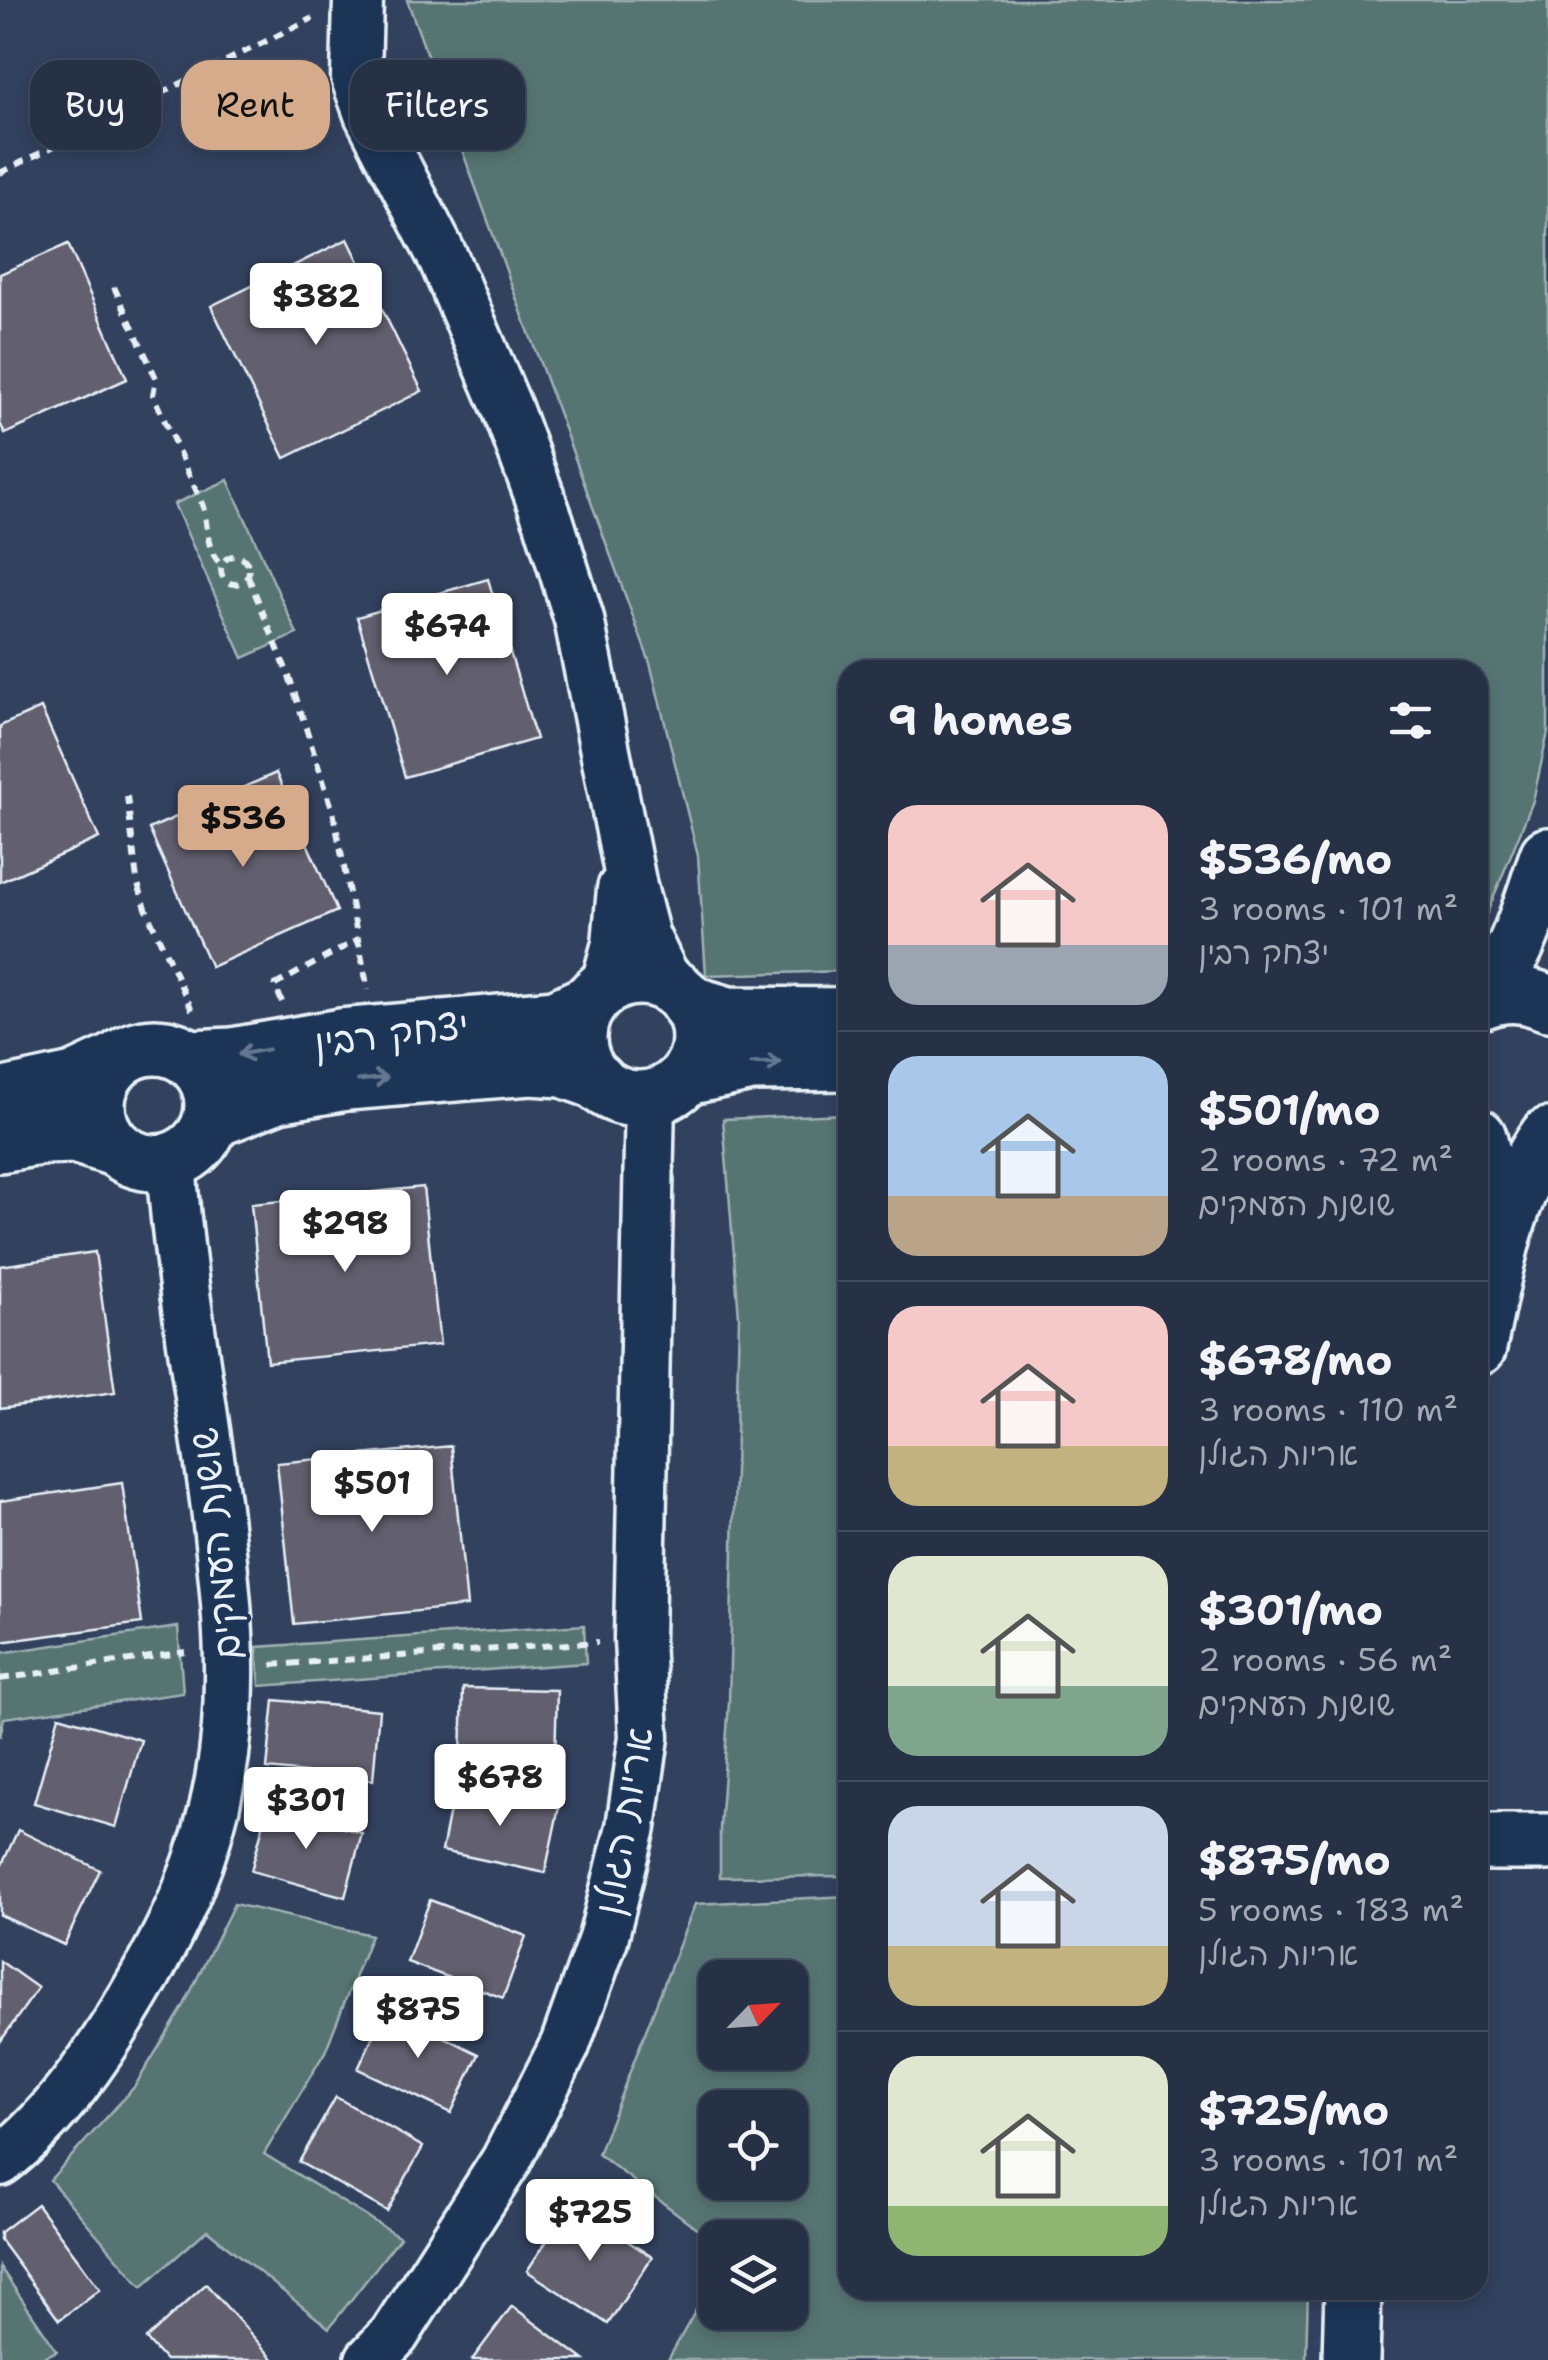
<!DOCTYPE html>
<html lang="en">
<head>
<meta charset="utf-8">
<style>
	body { margin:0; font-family:"Shantell Sans","Playpen Sans Hebrew",sans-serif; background:#2e394d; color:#f1f3f6; height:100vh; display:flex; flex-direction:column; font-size:38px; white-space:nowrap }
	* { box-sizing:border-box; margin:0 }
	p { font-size:32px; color:#a4a9b3 }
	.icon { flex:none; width:55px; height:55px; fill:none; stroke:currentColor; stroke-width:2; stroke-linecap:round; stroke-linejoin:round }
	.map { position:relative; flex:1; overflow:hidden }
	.drawer { position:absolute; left:838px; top:660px; width:650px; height:1640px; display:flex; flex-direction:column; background:#263146; border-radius:30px; box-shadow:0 5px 15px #0003,0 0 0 2px #424c5f }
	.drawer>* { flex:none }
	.guide { position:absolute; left:30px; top:60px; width:658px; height:90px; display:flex; gap:20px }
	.needle { width:65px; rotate:65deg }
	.fabs { position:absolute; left:698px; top:1960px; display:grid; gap:20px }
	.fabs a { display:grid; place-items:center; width:110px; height:110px; border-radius:20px; background:#263146; box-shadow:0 5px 15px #0003,0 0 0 2px #424c5f; font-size:50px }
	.price { position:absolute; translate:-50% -85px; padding:0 22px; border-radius:10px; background:#fff; color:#222; font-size:32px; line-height:65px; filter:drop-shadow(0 2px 5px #0008) }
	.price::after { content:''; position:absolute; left:50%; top:60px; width:30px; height:22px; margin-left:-15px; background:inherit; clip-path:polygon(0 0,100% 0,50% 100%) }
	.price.selected { background:#d6ab8b; color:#111 }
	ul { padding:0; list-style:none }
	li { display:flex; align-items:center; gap:30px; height:250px; padding:0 50px }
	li+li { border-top:2px solid #424c5f }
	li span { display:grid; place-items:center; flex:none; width:280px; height:200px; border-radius:30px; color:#555 }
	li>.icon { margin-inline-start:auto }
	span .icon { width:120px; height:120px; fill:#fffc; stroke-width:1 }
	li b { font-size:42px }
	h2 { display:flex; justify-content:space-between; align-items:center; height:120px; padding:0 50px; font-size:42px }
	.chip { padding:0 35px; border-radius:30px; background:#263146; box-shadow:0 5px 15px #0003,0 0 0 2px #424c5f; font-size:35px; line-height:90px }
	.chip.selected { background:#d6ab8b; color:#111 }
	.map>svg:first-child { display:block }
</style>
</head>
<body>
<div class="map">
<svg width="1548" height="2360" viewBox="0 0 1548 2360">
	<rect width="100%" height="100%" fill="#32415e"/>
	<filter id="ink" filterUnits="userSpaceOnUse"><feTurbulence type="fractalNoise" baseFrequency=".01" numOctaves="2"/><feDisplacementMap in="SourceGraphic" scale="20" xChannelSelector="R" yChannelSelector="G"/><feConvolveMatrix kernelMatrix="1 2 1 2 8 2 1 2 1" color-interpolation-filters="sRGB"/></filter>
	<g filter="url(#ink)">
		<g fill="#577472" stroke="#a0b2b5" stroke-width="2.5" fill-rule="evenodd">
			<path d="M407,0H1548V732L1533,801L1480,930L1478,670H848L847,971L706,975L698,856L650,663Z"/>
			<path d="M228,480L297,634L243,658L174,504Z"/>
			<path d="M847,1114V1876L720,1877V1828L729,1702L739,1317L723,1119Z"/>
			<path d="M584,1625L586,1663L260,1686L257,1647Z"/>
			<path d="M178,1627L183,1693L4,1718L0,1737V1653Z"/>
			<path d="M847,1896L848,2290H1308L1306,2360H668L715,2276V2312H790V2238H715V2242L598,2154L695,1904ZM715,1978H790V2052H715ZM715,2108H790V2182H715Z"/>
			<path d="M234,1904L371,1935L325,2052L264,2154L400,2237L329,2328L207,2230L142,2287L50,2180L135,2086L182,2009Z"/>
			<path d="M0,2267L57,2351L38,2360H0Z"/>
		</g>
		<g fill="#625e6e" stroke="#e8f1f8" stroke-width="2.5">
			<path d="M348,239L422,391L285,458L211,306Z"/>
			<path d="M68,244L127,379L5,434L0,423V274Z"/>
			<path d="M488,579L536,739L405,777L357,617Z"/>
			<path d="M41,708L99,838L0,882V726Z"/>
			<path d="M276,773L337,911L211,967L149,829Z"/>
			<path d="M423,1187L440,1345L267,1362L251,1204Z"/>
			<path d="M95,1252L115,1392L0,1408V1266Z"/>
			<path d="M451,1446L467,1606L294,1624L277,1463Z"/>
			<path d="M122,1483L142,1623L0,1642V1501Z"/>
			<path d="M463,1688L557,1690L555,1761L461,1758Z"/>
			<path d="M274,1700L379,1710L373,1780L267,1769Z"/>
			<path d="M59,1716L141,1740L116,1827L34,1803Z"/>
			<path d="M455,1785L559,1807L545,1873L442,1851Z"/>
			<path d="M268,1807L362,1833L345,1897L251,1871Z"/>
			<path d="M18,1830L100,1870L64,1945L0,1915V1869Z"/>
			<path d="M430,1900L526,1936L503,1998L407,1962Z"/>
			<path d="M0,1961L38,1988L0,2042Z"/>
			<path d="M386,2009L479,2054L451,2113L358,2069Z"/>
			<path d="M336,2097L423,2147L387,2211L299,2162Z"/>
			<path d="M37,2204L100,2289L59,2320L0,2240V2232Z"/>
			<path d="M571,2204L652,2257L608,2324L527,2271Z"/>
			<path d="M206,2284L274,2360H165L146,2339Z"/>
			<path d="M512,2306L584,2360H472Z"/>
		</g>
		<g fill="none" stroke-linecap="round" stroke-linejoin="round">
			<defs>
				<g id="street">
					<path d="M358,0L356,78L369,114L444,260L507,408L549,522L579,619L632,887L645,937L668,984"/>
					<path d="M605,987L617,944L622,889"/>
					<path d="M0,2161C55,2119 98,2056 133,1997C174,1928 206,1859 220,1780C237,1689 227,1599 216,1508C201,1393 179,1277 171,1162"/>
					<path d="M370,2360L394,2335L506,2161L565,2045L603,1939L631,1827L644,1737L639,1639L650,1098"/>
				</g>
				<g id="secondary">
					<circle cx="639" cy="1038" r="61"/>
					<path d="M1478,1001C1518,961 1530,908 1548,856"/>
					<path d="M1478,1002C1503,992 1523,992 1548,1003"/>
					<path d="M688,1003L728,1015L848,1016"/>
					<circle cx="155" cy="1105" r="58"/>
					<path d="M190,1058L232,1056L341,1037L556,1018L590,1002"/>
					<path d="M686,1077L751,1063L848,1062"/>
					<path d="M0,1097L74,1081L117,1061"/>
					<path d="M212,1120L278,1094L347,1082L530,1067L563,1069L597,1081"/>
					<path d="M1478,1137L1495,1204L1498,1242"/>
					<path d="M0,1144L46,1136L75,1135L115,1148"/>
					<path d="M1478,1347C1493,1277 1505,1196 1548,1136"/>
					<path d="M1478,1842H1548"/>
					<path d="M1351,2360L1353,2290"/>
				</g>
			</defs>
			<use href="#street" stroke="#e8f1f8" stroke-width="55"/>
			<use href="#secondary" stroke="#e8f1f8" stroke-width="62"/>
			<g stroke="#e8f1f8" stroke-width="6" stroke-dasharray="10 8" stroke-linecap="butt">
				<path d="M0,173L313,18"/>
				<path d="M114,287L156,378L153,395L201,501C210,523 203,549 222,565"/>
				<circle cx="235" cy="570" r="14"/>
				<path d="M248,576L290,679L333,811L368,990"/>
				<path d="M127,796L137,881L148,914L193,1012"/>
				<path d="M282,1002L275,985L359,939"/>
				<path d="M272,1665L598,1642"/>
				<path d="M0,1679L185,1652"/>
			</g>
			<use href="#street" stroke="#1d3557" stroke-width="48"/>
			<use href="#secondary" stroke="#1d3557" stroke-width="55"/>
		</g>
		<defs><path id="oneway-shaft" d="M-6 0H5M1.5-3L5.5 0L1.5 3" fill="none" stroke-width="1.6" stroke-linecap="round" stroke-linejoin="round" transform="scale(2.5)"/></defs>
		<g stroke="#64778f">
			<use href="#oneway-shaft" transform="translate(253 1052) rotate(170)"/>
			<use href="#oneway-shaft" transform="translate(766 1063) rotate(-1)"/>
			<use href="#oneway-shaft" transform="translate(373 1079) rotate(-6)"/>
		</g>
	</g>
	<g text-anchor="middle" stroke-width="8" stroke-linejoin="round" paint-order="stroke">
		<g font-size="38" fill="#e8f1f8" stroke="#1d3557">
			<text transform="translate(391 1034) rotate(-7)" y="13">יצחק רבין</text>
			<text transform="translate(216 1544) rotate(-96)" y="13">שושנת העמקים</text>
			<text transform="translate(624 1821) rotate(-80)" y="13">אריות הגולן</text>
		</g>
	</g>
</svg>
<div class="fabs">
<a><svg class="needle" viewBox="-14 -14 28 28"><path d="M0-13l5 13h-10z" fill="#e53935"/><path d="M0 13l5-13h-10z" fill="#a4a9b3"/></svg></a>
<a><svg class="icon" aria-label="locate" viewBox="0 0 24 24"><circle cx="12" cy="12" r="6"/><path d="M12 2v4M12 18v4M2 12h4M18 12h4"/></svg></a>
<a><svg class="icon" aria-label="layers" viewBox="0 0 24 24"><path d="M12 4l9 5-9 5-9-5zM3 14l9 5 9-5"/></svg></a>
</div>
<b class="price" style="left:316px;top:348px">$382</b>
<b class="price" style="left:447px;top:678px">$674</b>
<b class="price selected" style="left:243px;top:870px">$536</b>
<b class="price" style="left:345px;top:1275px">$298</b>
<b class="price" style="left:372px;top:1535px">$501</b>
<b class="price" style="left:500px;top:1829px">$678</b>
<b class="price" style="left:306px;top:1852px">$301</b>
<b class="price" style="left:418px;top:2061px">$875</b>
<b class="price" style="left:590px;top:2264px">$725</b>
<div class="guide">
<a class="chip">Buy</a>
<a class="chip selected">Rent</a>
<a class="chip">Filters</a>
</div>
<section class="drawer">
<h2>9 homes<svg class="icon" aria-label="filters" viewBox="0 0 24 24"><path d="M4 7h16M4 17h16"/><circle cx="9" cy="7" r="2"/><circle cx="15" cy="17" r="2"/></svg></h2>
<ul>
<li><span style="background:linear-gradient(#f6c9c9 70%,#9aa5b1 0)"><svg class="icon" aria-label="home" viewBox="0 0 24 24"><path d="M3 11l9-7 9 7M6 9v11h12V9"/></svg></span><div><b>$536/mo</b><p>3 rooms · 101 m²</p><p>יצחק רבין</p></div></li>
<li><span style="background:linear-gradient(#a9c7e8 70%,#b9a48a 0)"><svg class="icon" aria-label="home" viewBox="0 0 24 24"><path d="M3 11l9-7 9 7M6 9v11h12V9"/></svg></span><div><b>$501/mo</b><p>2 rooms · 72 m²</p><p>שושנת העמקים</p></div></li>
<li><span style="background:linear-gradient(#f6c9c9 70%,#c2b280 0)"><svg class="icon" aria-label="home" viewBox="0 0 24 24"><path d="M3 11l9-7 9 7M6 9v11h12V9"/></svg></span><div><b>$678/mo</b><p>3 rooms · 110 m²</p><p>אריות הגולן</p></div></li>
<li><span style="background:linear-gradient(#dfe7d0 65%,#7fa58c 0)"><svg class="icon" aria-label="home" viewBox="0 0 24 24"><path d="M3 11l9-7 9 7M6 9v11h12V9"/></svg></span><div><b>$301/mo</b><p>2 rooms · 56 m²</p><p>שושנת העמקים</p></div></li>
<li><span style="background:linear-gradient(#c9d6e8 70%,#c2b280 0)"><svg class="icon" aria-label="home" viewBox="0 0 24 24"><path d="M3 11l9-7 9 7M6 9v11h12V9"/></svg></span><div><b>$875/mo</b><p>5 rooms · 183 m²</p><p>אריות הגולן</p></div></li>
<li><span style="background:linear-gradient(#dfe7d0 75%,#8fb573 0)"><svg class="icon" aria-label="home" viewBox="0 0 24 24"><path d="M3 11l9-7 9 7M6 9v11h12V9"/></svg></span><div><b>$725/mo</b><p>3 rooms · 101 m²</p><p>אריות הגולן</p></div></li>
</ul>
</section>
</div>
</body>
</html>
